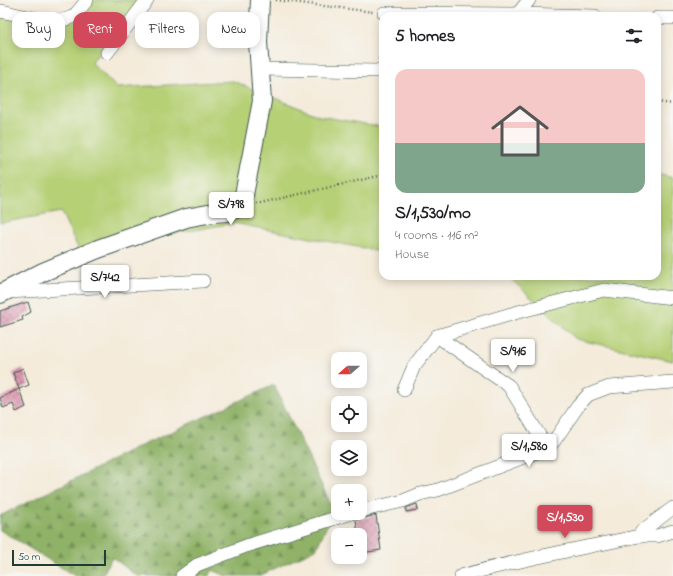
<!DOCTYPE html>
<html lang="en">
<head>
<meta charset="utf-8">
<style>
	body { margin:0; font-family:"Indie Flower",sans-serif; background:#f2f2f2; color:#202124; height:100vh; display:flex; flex-direction:column; font-size:15px; white-space:nowrap }
	* { box-sizing:border-box; margin:0 }
	p { font-size:13px; color:#757577 }
	.icon { flex:none; width:22px; height:22px; fill:none; stroke:currentColor; stroke-width:2; stroke-linecap:round; stroke-linejoin:round }
	.map { position:relative; flex:1; overflow:hidden }
	.drawer { position:absolute; left:379px; top:12px; width:282px; height:268px; display:flex; flex-direction:column; background:#fff; border-radius:12px; box-shadow:0 2px 10px #0003 }
	.drawer>* { flex:none }
	.banner { position:absolute; left:12px; top:12px; width:307px; height:36px; display:flex; gap:8px }
	.needle { width:26px; rotate:249deg }
	.tools { position:absolute; left:331px; top:352px; display:grid; gap:8px }
	.tools a { display:grid; place-items:center; width:36px; height:36px; border-radius:8px; background:#fff; box-shadow:0 2px 10px #0003; font-size:20px }
	.scale { position:absolute; left:12px; bottom:10px; width:94px; box-sizing:border-box; padding-left:4px; border:2px solid #1f3d34; border-top:0; font-size:11px; line-height:14px; white-space:nowrap; color:#1f3d34; -webkit-text-stroke:3px #f6f6f2; paint-order:stroke }
	.price { position:absolute; translate:-50% -34px; padding:0 9px; border-radius:4px; background:#fff; color:#222; font-size:13px; line-height:26px; filter:drop-shadow(0 1px 2px #0008) }
	.price::after { content:''; position:absolute; left:50%; top:24px; width:12px; height:9px; margin-left:-6px; background:inherit; clip-path:polygon(0 0,100% 0,50% 100%) }
	.price.selected { background:#d1495b; color:#fff }
	ul { padding:0; list-style:none }
	li { display:grid; align-content:center; gap:8px; height:212px; padding:0 16px }
	li+li { border-top:1px solid #e0e0e0 }
	li span { display:grid; place-items:center; height:124px; border-radius:12px; color:#555 }
	li>.icon { margin-inline-start:auto }
	span .icon { width:72px; height:72px; fill:#fffc; stroke-width:1 }
	li b { font-size:17px }
	h2 { display:flex; justify-content:space-between; align-items:center; height:48px; padding:0 16px; font-size:17px }
	.tag { padding:0 14px; border-radius:12px; background:#fff; box-shadow:0 2px 10px #0003; font-size:14px; line-height:36px }
	.tag.selected { background:#d1495b; color:#fff }
	.map>svg:first-child { display:block }
</style>
</head>
<body>
<div class="map">
<svg width="673" height="576" viewBox="0 0 673 576">
	<defs>
		<pattern id="forest-firs" width="22" height="20" patternUnits="userSpaceOnUse"><rect width="22" height="20" fill="#90b267"/><path d="M5 1l3.5 6h-7zM16 11l3.5 6h-7z" fill="#759256"/></pattern>
		<pattern id="building-cross-hatch" width="8" height="8" patternUnits="userSpaceOnUse"><rect width="8" height="8" fill="#dd9ab2"/><path d="M0 0l8 8M0 8l8-8" fill="none" stroke="#b37f92"/></pattern>
	</defs>
	<rect width="100%" height="100%" fill="#f6f6f2"/>
	<filter id="ink" filterUnits="userSpaceOnUse"><feTurbulence type="fractalNoise" baseFrequency=".025" numOctaves="2"/><feDisplacementMap in="SourceGraphic" scale="8" xChannelSelector="R" yChannelSelector="G"/><feConvolveMatrix kernelMatrix="1 2 1 2 8 2 1 2 1" color-interpolation-filters="sRGB"/></filter>
	<filter id="wash" filterUnits="userSpaceOnUse"><feTurbulence type="fractalNoise" baseFrequency=".012" numOctaves="4" result="noise"/><feDisplacementMap in="SourceGraphic" scale="16" xChannelSelector="R" yChannelSelector="G"/><feGaussianBlur stdDeviation="0.9" result="paint"/><feColorMatrix in="noise" values="0 0 0 0 0 0 0 0 0 0 0 0 0 0 0 0 0 1.4 0 .05"/><feComposite in="paint" operator="in"/></filter>
	<g filter="url(#wash)">
		<rect width="100%" height="100%" fill="#f4ebda"/>
		<g fill="#b6d076" stroke="#6a8655">
			<path d="M92,0H141L104,44L92,63L117,88L233,81L319,116L383,127V252L233,223L79,250L61,212L0,223V16L43,24Z"/>
			<path d="M657,174L673,178V361L576,339L509,277L503,276H657Z"/>
		</g>
		<path fill="url(#forest-firs)" stroke="#58784e" d="M274,385L334,511L316,549L259,576H226L213,570L209,576H137L112,557L102,576H75L0,530V516L145,444Z"/>
		<g id="blocks">
			<g fill="url(#building-cross-hatch)">
				<path d="M28,302L31,312L22,317L23,320L0,327V311Z"/>
				<path d="M23,368L29,385L19,389L13,373Z"/>
				<path d="M19,389L26,407L16,412L13,404L3,408L0,398Z"/>
				<path d="M417,504L418,510L406,512V508Z"/>
				<path d="M376,515L381,550L361,553L360,535H358L356,520Z"/>
			</g>
		</g>
	</g>
	<g filter="url(#ink)">
		<use href="#blocks" fill-opacity="0" stroke="#3f574d" stroke-width="1"/>
		<g fill="none" stroke-linecap="round" stroke-linejoin="round">
			<defs>
				<g id="street">
					<path d="M0,11C18,14 56,26 72,17C78,13 83,5 87,0"/>
					<path d="M384,13L518,14L595,16"/>
					<path d="M516,16L529,0"/>
					<path d="M657,18H673"/>
					<path d="M107,53L147,0"/>
					<path d="M260,69L377,71L383,69"/>
					<path d="M8,292L203,281"/>
					<path d="M437,336L509,386L547,448"/>
					<path d="M404,390L414,366L437,336L518,312L604,290L673,298"/>
					<path d="M360,511L403,501L420,494L438,490L547,448L554,441L578,406L588,395L609,387L673,382"/>
					<path d="M639,536H657L673,531"/>
					<path d="M182,576L197,565L246,546L352,513"/>
					<path d="M461,576C520,559 579,549 639,536L642,531L673,508"/>
				</g>
				<path id="secondary" d="M0,294L43,272L98,249L186,218L213,213L226,212L238,208L243,200L262,101L258,42L260,0"/>
			</defs>
			<use href="#street" stroke="#3f574d" stroke-width="14"/>
			<use href="#secondary" stroke="#3f574d" stroke-width="20"/>
			<g stroke="#3f574d" stroke-width="2.5" stroke-dasharray="1 3" stroke-linecap="butt">
				<path d="M276,0L373,12"/>
				<path d="M379,59L383,25"/>
				<path d="M657,102L673,104"/>
				<path d="M256,204L383,175"/>
			</g>
			<use href="#street" stroke="#fff" stroke-width="13"/>
			<use href="#secondary" stroke="#fff" stroke-width="18"/>
		</g>
	</g>
</svg>
<div class="tools">
<a><svg class="needle" viewBox="-14 -14 28 28"><path d="M0-13l5 13h-10z" fill="#e53935"/><path d="M0 13l5-13h-10z" fill="#757577"/></svg></a>
<a><svg class="icon" aria-label="locate" viewBox="0 0 24 24"><circle cx="12" cy="12" r="6"/><path d="M12 2v4M12 18v4M2 12h4M18 12h4"/></svg></a>
<a><svg class="icon" aria-label="layers" viewBox="0 0 24 24"><path d="M12 4l9 5-9 5-9-5zM3 14l9 5 9-5"/></svg></a>
<a>+</a>
<a>−</a>
</div>
<div class="scale">50 m</div>
<b class="price" style="left:231px;top:226px">S/798</b>
<b class="price" style="left:105px;top:299px">S/742</b>
<b class="price" style="left:513px;top:373px">S/916</b>
<b class="price" style="left:529px;top:468px">S/1,580</b>
<b class="price selected" style="left:565px;top:539px">S/1,530</b>
<div class="banner">
<a class="tag">Buy</a>
<a class="tag selected">Rent</a>
<a class="tag">Filters</a>
<a class="tag">New</a>
</div>
<section class="drawer">
<h2>5 homes<svg class="icon" aria-label="filters" viewBox="0 0 24 24"><path d="M4 7h16M4 17h16"/><circle cx="9" cy="7" r="2"/><circle cx="15" cy="17" r="2"/></svg></h2>
<ul>
<li><span style="background:linear-gradient(#f6c9c9 60%,#7fa58c 0)"><svg class="icon" aria-label="home" viewBox="0 0 24 24"><path d="M3 11l9-7 9 7M6 9v11h12V9"/></svg></span><div><b>S/1,530/mo</b><p>4 rooms · 116 m²</p><p>House</p></div></li>
</ul>
</section>
</div>
</body>
</html>
